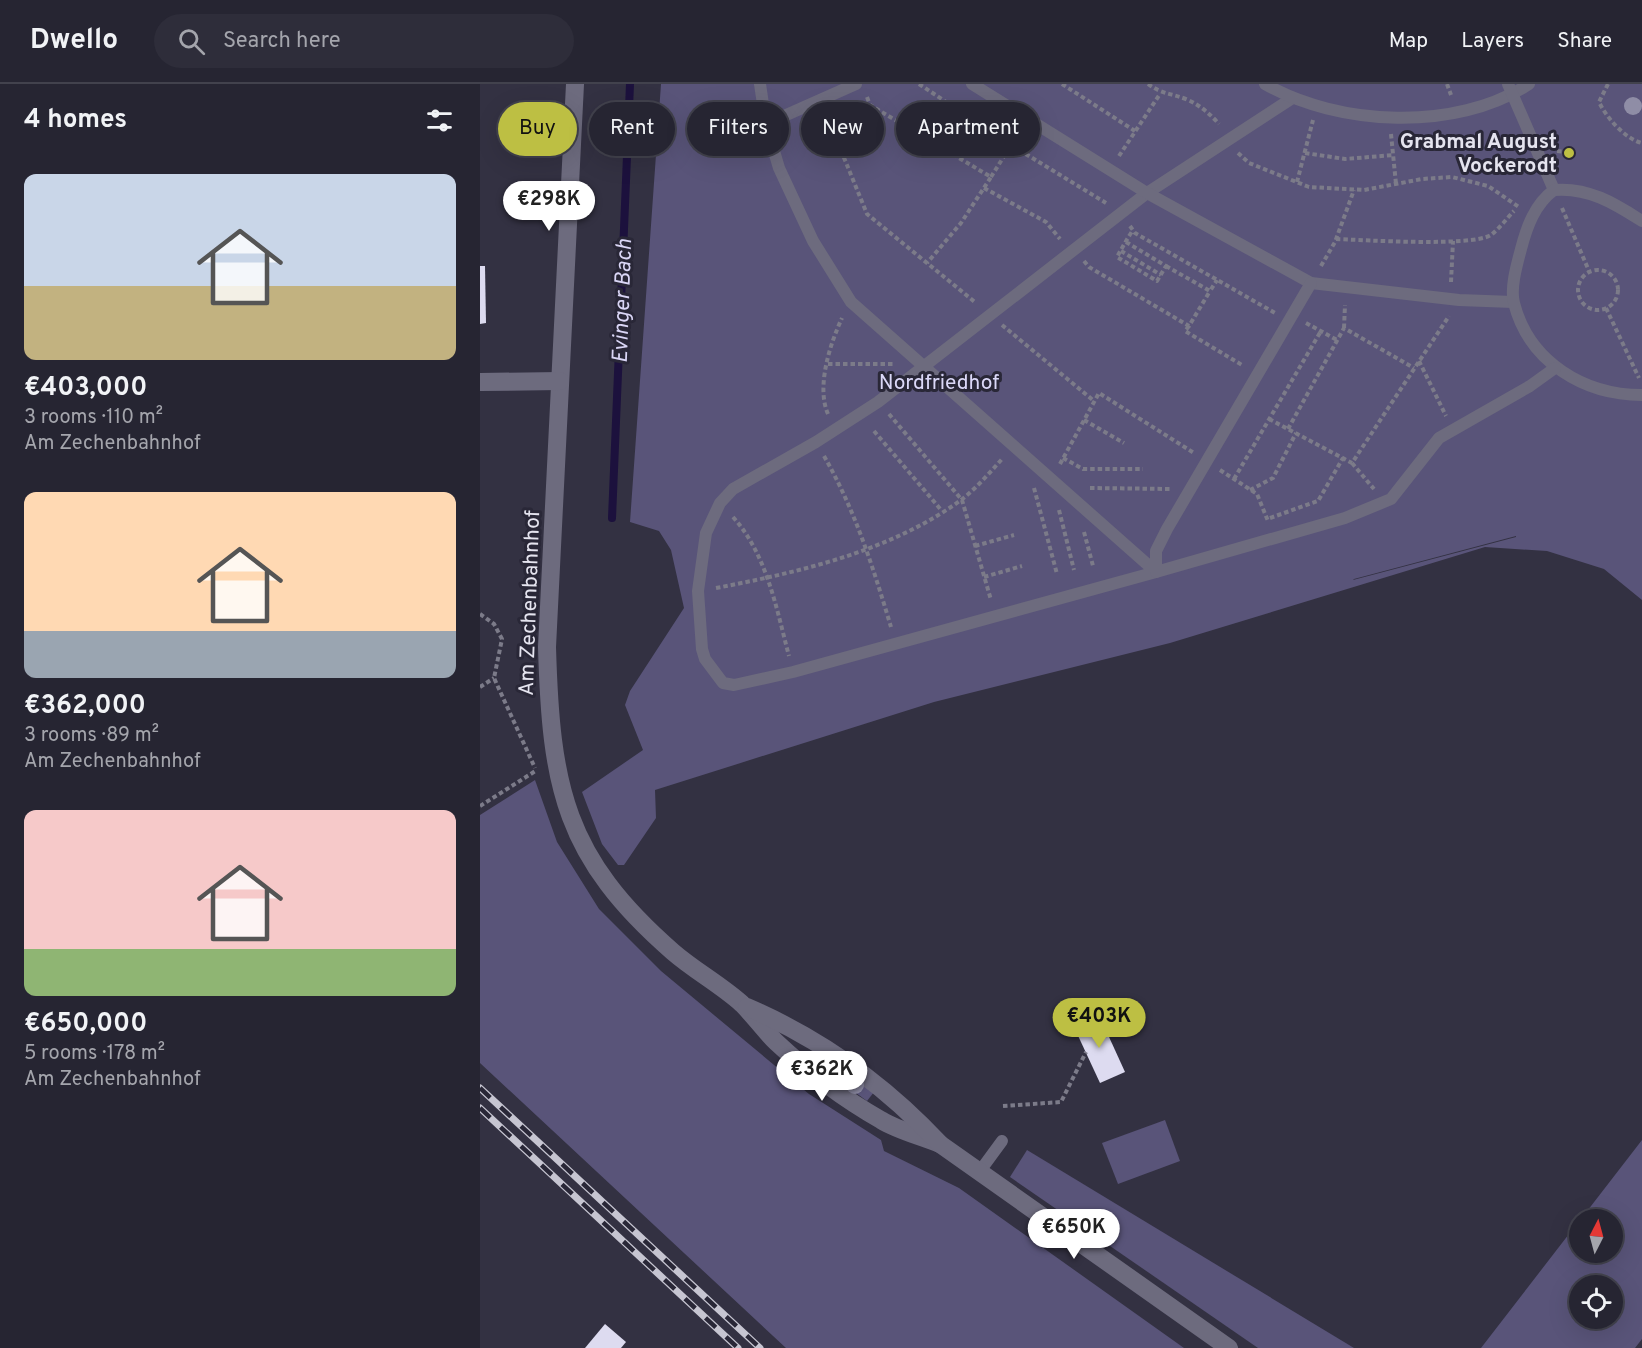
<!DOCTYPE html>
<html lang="en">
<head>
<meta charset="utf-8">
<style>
	body { margin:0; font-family:Overpass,sans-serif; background:#2e2d3a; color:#f1f3f6; height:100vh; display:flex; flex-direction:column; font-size:22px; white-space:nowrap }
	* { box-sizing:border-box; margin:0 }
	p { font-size:20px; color:#a4a5ac }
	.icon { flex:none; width:33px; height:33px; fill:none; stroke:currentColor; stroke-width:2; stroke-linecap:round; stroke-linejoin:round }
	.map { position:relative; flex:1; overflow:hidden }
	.details { display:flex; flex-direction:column; background:#262532; width:480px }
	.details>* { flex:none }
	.banner { position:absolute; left:18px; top:18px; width:570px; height:54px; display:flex; gap:12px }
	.needle { width:39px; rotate:6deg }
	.controls { position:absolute; left:1089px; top:1125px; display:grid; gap:12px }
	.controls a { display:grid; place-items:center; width:54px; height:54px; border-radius:50%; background:#262532; box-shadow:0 6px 24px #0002,0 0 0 2px #42424d; font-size:30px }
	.price { position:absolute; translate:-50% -51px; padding:0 14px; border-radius:21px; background:#fff; color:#222; font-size:20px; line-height:39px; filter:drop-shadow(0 2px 3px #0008) }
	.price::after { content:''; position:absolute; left:50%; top:36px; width:18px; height:14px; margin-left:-9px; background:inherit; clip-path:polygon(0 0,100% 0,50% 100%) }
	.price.selected { background:#bdbf43; color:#111 }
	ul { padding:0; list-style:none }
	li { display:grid; align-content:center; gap:12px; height:318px; padding:0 24px }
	li span { display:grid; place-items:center; height:186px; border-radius:12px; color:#555 }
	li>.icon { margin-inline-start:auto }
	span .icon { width:108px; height:108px; fill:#fffc; stroke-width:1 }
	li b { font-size:26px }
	h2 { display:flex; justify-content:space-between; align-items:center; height:72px; padding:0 24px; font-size:26px }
	.pill { padding:0 21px; border-radius:27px; background:#262532; box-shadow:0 6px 24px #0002,0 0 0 2px #42424d; font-size:21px; line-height:54px }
	.pill.selected { background:#bdbf43; color:#111 }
	header { display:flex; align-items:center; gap:36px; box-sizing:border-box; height:84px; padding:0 30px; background:#262532; border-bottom:2px solid #42424d }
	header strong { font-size:28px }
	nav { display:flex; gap:33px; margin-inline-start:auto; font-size:21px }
	.search { width:420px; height:54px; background:#2e2d3a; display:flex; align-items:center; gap:15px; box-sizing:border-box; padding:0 21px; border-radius:33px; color:#a4a5ac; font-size:22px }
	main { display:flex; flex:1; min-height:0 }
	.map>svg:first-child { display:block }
</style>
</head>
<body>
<header>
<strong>Dwello</strong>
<div class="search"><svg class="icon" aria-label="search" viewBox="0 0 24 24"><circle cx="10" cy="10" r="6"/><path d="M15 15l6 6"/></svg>Search here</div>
<nav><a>Map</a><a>Layers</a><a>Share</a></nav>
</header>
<main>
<section class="details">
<h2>4 homes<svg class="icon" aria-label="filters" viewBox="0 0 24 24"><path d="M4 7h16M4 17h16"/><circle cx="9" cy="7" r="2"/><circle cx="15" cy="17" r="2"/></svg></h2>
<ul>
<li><span style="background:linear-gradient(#c9d6e8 60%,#c2b280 0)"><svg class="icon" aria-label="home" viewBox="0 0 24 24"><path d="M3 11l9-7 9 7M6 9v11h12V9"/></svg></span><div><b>€403,000</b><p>3 rooms · 110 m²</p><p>Am Zechenbahnhof</p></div></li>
<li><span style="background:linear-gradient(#ffd9b3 75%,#9aa5b1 0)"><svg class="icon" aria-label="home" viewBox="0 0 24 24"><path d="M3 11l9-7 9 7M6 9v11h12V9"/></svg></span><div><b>€362,000</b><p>3 rooms · 89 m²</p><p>Am Zechenbahnhof</p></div></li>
<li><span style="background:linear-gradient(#f6c9c9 75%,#8fb573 0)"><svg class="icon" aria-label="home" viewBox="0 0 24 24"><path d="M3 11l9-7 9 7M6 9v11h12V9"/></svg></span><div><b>€650,000</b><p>5 rooms · 178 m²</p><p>Am Zechenbahnhof</p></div></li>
</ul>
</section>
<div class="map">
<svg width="1162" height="1264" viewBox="0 0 1162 1264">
	<rect width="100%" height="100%" fill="#333142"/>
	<g fill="#595479" fill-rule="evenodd">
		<path d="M181,0H1162V516L1124,485L1067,467L1005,463L690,559L454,618L175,706L176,734L144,781H138L122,760L102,708L163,666L145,621L150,607L204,524L191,466L179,447L150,438ZM1036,452V453L873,496L874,495Z"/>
		<path d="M55,696L77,758L119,825L181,887L329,1010L401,1056L404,1067L479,1104L704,1264H306L0,979V731Z"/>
		<path d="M342,970L394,1008L387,1017L335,979Z"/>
		<path d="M685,1036L700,1077L638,1100L622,1059Z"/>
		<path d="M1162,1056V1255L1155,1264H1001L1099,1137L1100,1168H1132V1136L1101,1135ZM1100,1202H1132V1234H1100Z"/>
		<path d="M547,1066L874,1264H778L530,1093Z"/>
	</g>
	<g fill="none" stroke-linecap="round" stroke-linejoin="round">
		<path stroke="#1c113d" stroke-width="8" d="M132,434L150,0"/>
	</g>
	<g fill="#dddbf0">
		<path d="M0,182H5L6,239L0,240Z"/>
		<path d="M619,931L645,988L620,999L594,943Z"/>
		<path d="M125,1240L146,1258L141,1264H105Z"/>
	</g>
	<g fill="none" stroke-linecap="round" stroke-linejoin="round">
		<g stroke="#7c7b89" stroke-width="4" stroke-dasharray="4.5 3" stroke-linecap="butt">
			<path d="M439,0L531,61L626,119"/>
			<path d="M582,0L655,47"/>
			<path d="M668,0C683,11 692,9 708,16C721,22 730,30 739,40"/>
			<path d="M967,0L971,11"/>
			<path d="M1128,0L1119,18C1126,33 1145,55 1162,59"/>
			<path d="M387,13L390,21L511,93L481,139L447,179"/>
			<path d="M390,21L359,48L358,59L387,130L496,219"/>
			<path d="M911,50L916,100"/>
			<path d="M1077,67L1088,68"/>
			<path d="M758,69L769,79L829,103L884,106L942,95L972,93L1008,102L1039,123"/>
			<path d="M825,69L865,75L914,71"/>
			<path d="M639,72L680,10"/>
			<path d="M511,93L531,61"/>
			<path d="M817,98L833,36"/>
			<path d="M504,104L566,138L580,155"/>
			<path d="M1082,124L1109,187"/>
			<path d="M650,142L655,149L795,229"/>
			<path d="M856,155C884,156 992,163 1011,151C1019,145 1027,134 1034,127"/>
			<path d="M646,158L686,182L677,197L637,173C642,164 647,155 653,146"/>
			<path d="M641,167L681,191"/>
			<path d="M604,177L609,183L709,242L730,207"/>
			<path d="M686,182L730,207L737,196"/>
			<path d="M841,182L855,158L874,106"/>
			<circle cx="1118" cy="206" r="20"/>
			<path d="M971,198L973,157"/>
			<path d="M1126,224L1159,294"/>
			<path d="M826,239L857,256"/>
			<path d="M522,241L614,317"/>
			<path d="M709,242L705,247L762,281"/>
			<path d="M864,244L865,221"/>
			<path d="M939,277L966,332"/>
			<path d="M348,280H413"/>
			<path d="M348,330C336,303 350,260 362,234"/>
			<path d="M409,330L482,416L511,516"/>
			<path d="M789,335L872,379L969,232"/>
			<path d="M604,336L644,359"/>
			<path d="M808,345L864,244L934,284"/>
			<path d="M394,347L462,427"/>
			<path d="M344,372C375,426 393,483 411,543"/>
			<path d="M583,374L603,385H663"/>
			<path d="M872,379L894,405"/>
			<path d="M580,380L619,309L714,369"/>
			<path d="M740,386L777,410L788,437"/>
			<path d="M754,395L841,247"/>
			<path d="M554,404L577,490"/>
			<path d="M610,404L692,405"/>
			<path d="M770,406L793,394L816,349"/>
			<path d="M579,426L594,486"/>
			<path d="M253,433C287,471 296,523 309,572"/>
			<path d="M790,434L838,417L863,374"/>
			<path d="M604,448L613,482"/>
			<path d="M495,462L534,451"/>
			<path d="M504,493L542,482"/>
			<path d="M236,504C320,488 411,467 481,416C497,404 510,388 523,374"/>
			<path d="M0,530L14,540L22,555L14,594L55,684"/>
			<path d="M0,603L14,594"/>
			<path d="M0,722L57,686"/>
			<path d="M523,1022L581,1018L606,968"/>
		</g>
		<g stroke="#6d6b7e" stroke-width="12">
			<path d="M280,0L286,40L299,84L333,157L371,218L676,488L313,588L254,601L243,599L225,575L222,565L218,507L226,449L240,419L253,405L336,358L398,318L667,109L811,15"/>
			<path d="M492,0L667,109L831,199L979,216L1033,218"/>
			<path d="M785,0C858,42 976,48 1049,0"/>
			<path d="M1028,0L1074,106"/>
			<path d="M286,40L376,0"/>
			<path d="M1162,137C1134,119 1108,103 1074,106C1055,120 1047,142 1041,165C1037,180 1030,204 1034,219C1049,278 1104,311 1162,311"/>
			<path d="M831,199L687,445L676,467V488L865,434L911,415L959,354L1050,302L1075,284"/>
			<path d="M500,1087L522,1057"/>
		</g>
		<g stroke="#6d6b7e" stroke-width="18">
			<path d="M95,0L67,563C71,703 84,773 193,868C215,887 241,901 262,920C274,932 284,946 296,958C327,987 364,1015 401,1036C419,1047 441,1052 460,1060"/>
			<path d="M0,298L80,297"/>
			<path d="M267,923C341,955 405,1001 460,1060L749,1264"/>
		</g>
		<defs>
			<g id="rail">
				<path d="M0,1004L280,1264"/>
				<path d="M0,1024L258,1264"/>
			</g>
		</defs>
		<use href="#rail" stroke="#c6c5d1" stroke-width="7"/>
		<use href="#rail" stroke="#292737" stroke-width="4.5" stroke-dasharray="14" stroke-linecap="butt"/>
	</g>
	<g fill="#8f8da6">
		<circle cx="1153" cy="22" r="9"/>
		<circle cx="351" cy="984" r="9"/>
		<circle cx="375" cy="1001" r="9"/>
	</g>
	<circle fill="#bdbf43" stroke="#292737" stroke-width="2" cx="1089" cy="69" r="6"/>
	<g text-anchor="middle" stroke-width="6" stroke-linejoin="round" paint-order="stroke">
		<g font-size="21" font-weight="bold" fill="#e5e4ef" stroke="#292737" text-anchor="end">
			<text x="1077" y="64">Grabmal August<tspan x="1077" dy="24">Vockerodt</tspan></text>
		</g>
		<g font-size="21" fill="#dbd8f8" stroke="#292737">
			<text x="459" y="305">Nordfriedhof</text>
		</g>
		<g font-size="21" fill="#e5e4ef" stroke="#292737">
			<text transform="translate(49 519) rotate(-88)" y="7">Am Zechenbahnhof</text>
		</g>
		<g font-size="22" font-style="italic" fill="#dad6f6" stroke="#292737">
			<text transform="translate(141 217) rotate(-88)" y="8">Evinger Bach</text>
		</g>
	</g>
</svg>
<div class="controls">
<a><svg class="needle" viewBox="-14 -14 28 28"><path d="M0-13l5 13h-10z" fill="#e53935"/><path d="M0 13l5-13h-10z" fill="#a4a5ac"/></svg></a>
<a><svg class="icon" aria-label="locate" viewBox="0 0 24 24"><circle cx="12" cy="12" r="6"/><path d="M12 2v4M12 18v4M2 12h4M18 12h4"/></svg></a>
</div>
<b class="price" style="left:69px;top:148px">€298K</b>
<b class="price selected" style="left:619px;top:965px">€403K</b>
<b class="price" style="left:342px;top:1018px">€362K</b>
<b class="price" style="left:594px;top:1176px">€650K</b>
<div class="banner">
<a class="pill selected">Buy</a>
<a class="pill">Rent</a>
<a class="pill">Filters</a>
<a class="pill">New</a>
<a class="pill">Apartment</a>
</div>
</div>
</main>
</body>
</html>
